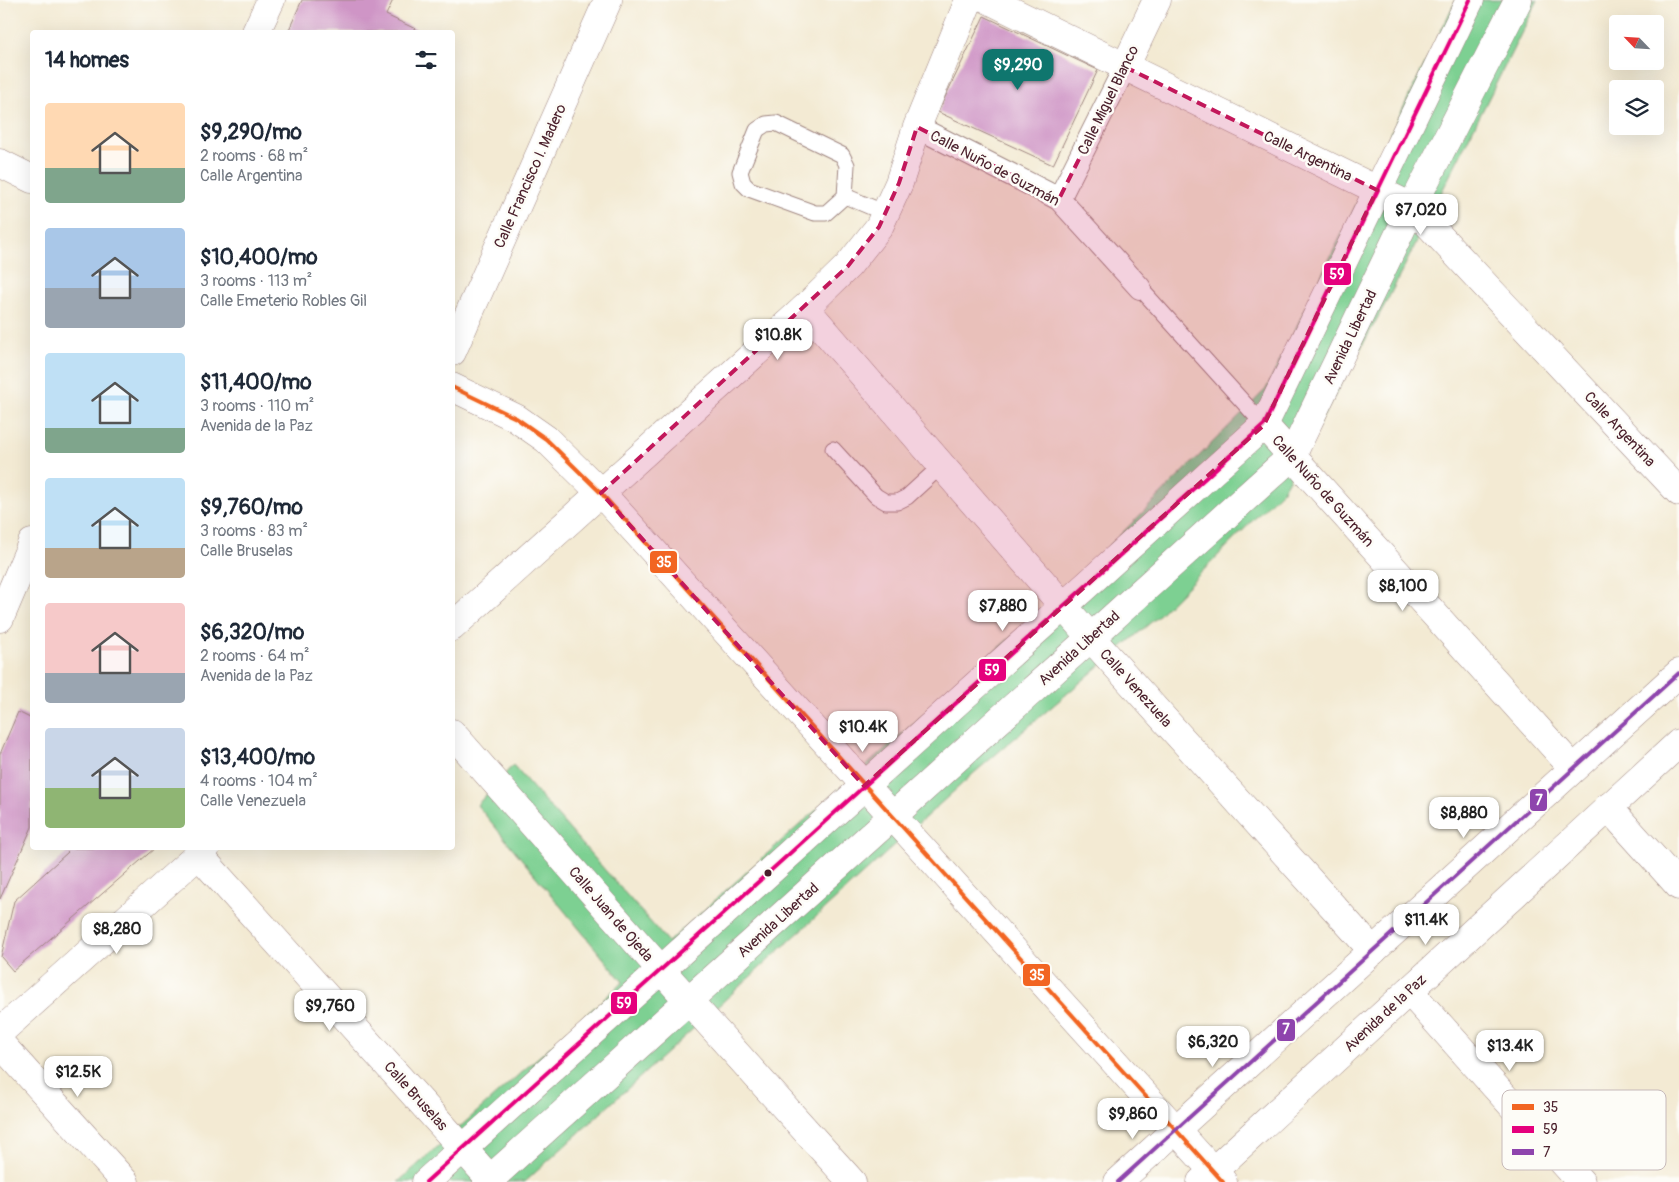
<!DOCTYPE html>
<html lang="en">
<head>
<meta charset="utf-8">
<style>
	body { margin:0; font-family:Pangolin,sans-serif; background:#f6f6f7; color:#1f2937; height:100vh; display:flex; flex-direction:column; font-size:19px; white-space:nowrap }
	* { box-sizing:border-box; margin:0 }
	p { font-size:16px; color:#747a83 }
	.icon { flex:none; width:28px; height:28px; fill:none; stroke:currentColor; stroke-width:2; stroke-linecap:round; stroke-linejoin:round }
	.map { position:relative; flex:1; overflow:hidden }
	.drawer { position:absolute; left:30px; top:30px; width:425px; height:820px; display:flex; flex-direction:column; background:#fff; border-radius:5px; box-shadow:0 5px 20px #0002 }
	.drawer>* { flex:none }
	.needle { width:32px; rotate:295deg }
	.fabs { position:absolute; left:1609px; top:15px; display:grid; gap:10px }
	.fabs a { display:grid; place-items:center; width:55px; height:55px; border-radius:5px; background:#fff; box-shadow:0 5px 20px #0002; font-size:25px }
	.price { position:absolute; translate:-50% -42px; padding:0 11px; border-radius:10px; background:#fff; color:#222; font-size:16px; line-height:32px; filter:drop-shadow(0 1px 2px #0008) }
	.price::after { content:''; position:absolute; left:50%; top:30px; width:15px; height:11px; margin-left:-8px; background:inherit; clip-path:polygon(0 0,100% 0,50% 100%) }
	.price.current { background:#0f766e; color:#fff }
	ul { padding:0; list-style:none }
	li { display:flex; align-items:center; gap:15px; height:125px; padding:0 15px }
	li span { display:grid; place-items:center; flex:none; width:140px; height:100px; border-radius:5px; color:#555 }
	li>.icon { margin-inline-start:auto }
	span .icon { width:60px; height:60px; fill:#fffc; stroke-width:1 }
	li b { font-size:21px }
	h2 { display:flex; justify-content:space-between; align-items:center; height:60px; padding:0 15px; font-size:21px }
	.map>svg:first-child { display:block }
</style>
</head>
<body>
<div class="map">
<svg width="1679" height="1182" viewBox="0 0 1679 1182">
	<rect width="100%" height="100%" fill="#fdfcf7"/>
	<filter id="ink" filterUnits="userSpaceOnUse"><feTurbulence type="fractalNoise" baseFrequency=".02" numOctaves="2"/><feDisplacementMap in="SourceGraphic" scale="10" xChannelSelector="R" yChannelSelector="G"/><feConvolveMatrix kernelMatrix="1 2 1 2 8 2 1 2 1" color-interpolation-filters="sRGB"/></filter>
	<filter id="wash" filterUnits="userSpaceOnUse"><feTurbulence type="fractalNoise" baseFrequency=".0096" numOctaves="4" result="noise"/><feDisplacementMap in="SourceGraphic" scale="20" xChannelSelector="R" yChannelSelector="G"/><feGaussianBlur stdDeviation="1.12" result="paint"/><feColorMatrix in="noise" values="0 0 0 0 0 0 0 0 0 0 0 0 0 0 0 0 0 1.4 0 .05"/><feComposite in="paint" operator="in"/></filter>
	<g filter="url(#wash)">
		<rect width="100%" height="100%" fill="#f3ead3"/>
		<path fill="#7dd092" stroke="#64785e" d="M1456,0H1538L1389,297L1283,490L1156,618L974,773L525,1182H398L623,982L477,805L513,765L668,942L1078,577L1266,389Z"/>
		<g id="blocks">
			<g fill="#cf95c6">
				<path d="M302,0H393L386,15L422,32H288Z"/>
				<path d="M984,16L1098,70L1053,165L938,112Z"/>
				<path d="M18,712L32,719V827L0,899V754Z"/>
				<path d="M64,848H155L13,971L1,957L14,901L68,852Z"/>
			</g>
		</g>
	</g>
	<g filter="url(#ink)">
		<use href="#blocks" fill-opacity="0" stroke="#9e847f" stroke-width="1"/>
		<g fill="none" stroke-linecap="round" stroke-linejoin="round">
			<defs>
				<g id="service">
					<path d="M776,123L842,155L847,165L845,196L826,213H815L749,189L743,183L740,172L757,130L766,124Z"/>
					<path d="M845,196L885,213"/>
					<path d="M1140,288L1264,425"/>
					<path d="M833,449L876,496L886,502H897L907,497L942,465"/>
				</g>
				<g id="pedestrian">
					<path d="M917,127L1059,199L1140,288"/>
					<path d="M1059,199L1125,67"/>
				</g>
				<g id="minor">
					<path d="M989,0L1412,207L1679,492"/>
					<path d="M256,32L271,0"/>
					<path d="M1125,67L1157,0"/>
					<path d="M0,163L32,179"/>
					<path d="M805,308L1091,638L1373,951"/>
					<path d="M452,352L608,0"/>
					<path d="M452,387L516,418L546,439L601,493L1223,1182"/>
					<path d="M1264,425L1573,768"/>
					<path d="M0,618L32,543"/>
					<path d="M452,627L805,308L848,266L879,227L899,183L917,127L969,0"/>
					<path d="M452,733L661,970L852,1182"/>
					<path d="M1608,807L1679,886"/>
					<path d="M198,854L493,1182"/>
					<path d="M1409,991L1581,1182"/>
					<path d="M0,1032L206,848"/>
					<path d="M0,1043L125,1182"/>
					<path d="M426,1182L1264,425L1470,0"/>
					<path d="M487,1182L1292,456L1412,207L1518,0"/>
				</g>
				<g id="tertiary">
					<path d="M1118,1182L1679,673"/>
					<path d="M1201,1182L1679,743"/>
				</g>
			</defs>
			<use href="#service" stroke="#9e847f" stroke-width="17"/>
			<use href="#pedestrian" stroke="#9e847f" stroke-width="24"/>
			<use href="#minor" stroke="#9e847f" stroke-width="29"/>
			<use href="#tertiary" stroke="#9e847f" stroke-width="29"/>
			<use href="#service" stroke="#fff" stroke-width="15"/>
			<use href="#pedestrian" stroke="#fff" stroke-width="22"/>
			<use href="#minor" stroke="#fff" stroke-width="28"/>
			<use href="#tertiary" stroke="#fff" stroke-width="28"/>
			<defs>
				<path id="bus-1" d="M452,387L516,418L546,439L601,493L1223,1182"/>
				<path id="bus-2" d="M426,1182L1264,425L1470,0"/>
				<path id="bus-3" d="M1118,1182L1679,673"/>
			</defs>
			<use href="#bus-1" stroke="#fdfcf7" stroke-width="8"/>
			<use href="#bus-2" stroke="#fdfcf7" stroke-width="8"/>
			<use href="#bus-3" stroke="#fdfcf7" stroke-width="8"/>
			<use href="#bus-1" stroke="#f26522" stroke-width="4"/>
			<use href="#bus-2" stroke="#e5007d" stroke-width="4"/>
			<use href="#bus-3" stroke="#8e44ad" stroke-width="4"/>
		</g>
	</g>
	<path fill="#c2185b" fill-opacity="0.2" stroke="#c2185b" stroke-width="4" stroke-dasharray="10 6" stroke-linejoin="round" d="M1125,67L1377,190L1264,425L864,786L601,493L848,266L879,227L899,183L917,127L1059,199Z"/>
	<circle fill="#4a1f2b" stroke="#fdfcf7" stroke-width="2" cx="768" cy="873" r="4.5"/>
	<g text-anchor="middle" stroke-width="5" stroke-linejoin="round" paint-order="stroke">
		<g font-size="15" fill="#4a1f2b" stroke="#fdfcf7">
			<text transform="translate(1108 100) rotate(-64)" y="5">Calle Miguel Blanco</text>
			<text transform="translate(1308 156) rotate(26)" y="5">Calle Argentina</text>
			<text transform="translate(995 168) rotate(28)" y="5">Calle Nuño de Guzmán</text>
			<text transform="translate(530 176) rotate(-66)" y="5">Calle Francisco I. Madero</text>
			<text transform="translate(1350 337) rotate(-64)" y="5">Avenida Libertad</text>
			<text transform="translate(1620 429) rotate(47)" y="5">Calle Argentina</text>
			<text transform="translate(1323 491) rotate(48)" y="5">Calle Nuño de Guzmán</text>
			<text transform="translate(1079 648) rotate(-42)" y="5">Avenida Libertad</text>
			<text transform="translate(1136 688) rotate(48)" y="5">Calle Venezuela</text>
			<text transform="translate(611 914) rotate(49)" y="5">Calle Juan de Ojeda</text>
			<text transform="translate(778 920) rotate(-42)" y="5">Avenida Libertad</text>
			<text transform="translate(1385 1013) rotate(-43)" y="5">Avenida de la Paz</text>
			<text transform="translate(416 1096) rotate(48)" y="5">Calle Bruselas</text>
		</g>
	</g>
	<rect x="1502" y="1090" width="164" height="80" rx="8" fill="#fdfcf7" stroke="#c7baba" stroke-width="1"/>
	<rect x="1512" y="1104" width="22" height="6" fill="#f26522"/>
	<rect x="1512" y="1126" width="22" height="7" fill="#e5007d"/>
	<rect x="1512" y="1149" width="22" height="6" fill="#8e44ad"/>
	<g font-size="14" fill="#4a1f2b">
		<text x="1543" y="1112">35</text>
		<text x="1543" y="1134">59</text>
		<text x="1543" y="1157">7</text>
	</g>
	<g stroke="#fdfcf7" stroke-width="2">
		<rect x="1323" y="262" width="29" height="24" rx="5" fill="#e5007d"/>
		<rect x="649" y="550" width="29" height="24" rx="5" fill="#f26522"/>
		<rect x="978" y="658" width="29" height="24" rx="5" fill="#e5007d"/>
		<rect x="1529" y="788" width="19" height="24" rx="5" fill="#8e44ad"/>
		<rect x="1022" y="963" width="29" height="24" rx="5" fill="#f26522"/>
		<rect x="610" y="991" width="28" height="24" rx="5" fill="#e5007d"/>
		<rect x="1276" y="1018" width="20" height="24" rx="5" fill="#8e44ad"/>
	</g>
	<g font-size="14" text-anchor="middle" font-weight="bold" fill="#fff">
		<text x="1337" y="279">59</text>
		<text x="664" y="567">35</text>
		<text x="992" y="675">59</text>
		<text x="1539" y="805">7</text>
		<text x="1037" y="980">35</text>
		<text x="624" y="1008">59</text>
		<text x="1286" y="1034">7</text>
	</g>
</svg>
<div class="fabs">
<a><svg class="needle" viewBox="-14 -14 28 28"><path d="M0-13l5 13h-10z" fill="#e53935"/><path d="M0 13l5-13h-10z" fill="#747a83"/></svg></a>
<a><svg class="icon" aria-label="layers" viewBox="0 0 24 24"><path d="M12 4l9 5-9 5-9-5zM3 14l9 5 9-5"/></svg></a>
</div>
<b class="price current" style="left:1018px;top:91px">$9,290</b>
<b class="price" style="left:1421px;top:236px">$7,020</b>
<b class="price" style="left:778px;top:361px">$10.8K</b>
<b class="price" style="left:1403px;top:612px">$8,100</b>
<b class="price" style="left:1003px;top:632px">$7,880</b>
<b class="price" style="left:863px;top:753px">$10.4K</b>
<b class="price" style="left:1464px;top:839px">$8,880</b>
<b class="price" style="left:1426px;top:946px">$11.4K</b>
<b class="price" style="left:117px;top:955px">$8,280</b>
<b class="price" style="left:330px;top:1032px">$9,760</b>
<b class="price" style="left:1213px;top:1068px">$6,320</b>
<b class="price" style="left:1510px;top:1072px">$13.4K</b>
<b class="price" style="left:78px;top:1098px">$12.5K</b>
<b class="price" style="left:1133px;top:1140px">$9,860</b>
<section class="drawer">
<h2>14 homes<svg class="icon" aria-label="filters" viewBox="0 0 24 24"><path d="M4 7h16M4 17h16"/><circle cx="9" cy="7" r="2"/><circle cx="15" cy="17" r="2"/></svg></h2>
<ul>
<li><span style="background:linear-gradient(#ffd9b3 65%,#7fa58c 0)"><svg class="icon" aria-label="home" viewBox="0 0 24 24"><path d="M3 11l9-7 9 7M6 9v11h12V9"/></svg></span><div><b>$9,290/mo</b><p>2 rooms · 68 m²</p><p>Calle Argentina</p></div></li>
<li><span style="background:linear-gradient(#a9c7e8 60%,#9aa5b1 0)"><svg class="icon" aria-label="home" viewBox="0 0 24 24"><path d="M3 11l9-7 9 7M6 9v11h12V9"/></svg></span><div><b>$10,400/mo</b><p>3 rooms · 113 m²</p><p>Calle Emeterio Robles Gil</p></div></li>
<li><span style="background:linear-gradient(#bfe0f5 75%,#7fa58c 0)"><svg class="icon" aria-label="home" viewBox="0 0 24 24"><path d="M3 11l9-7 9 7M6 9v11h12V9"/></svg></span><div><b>$11,400/mo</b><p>3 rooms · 110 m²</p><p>Avenida de la Paz</p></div></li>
<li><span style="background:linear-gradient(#bfe0f5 70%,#b9a48a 0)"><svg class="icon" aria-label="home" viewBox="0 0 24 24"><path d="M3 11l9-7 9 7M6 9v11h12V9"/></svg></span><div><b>$9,760/mo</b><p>3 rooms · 83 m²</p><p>Calle Bruselas</p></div></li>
<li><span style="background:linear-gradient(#f6c9c9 70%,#9aa5b1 0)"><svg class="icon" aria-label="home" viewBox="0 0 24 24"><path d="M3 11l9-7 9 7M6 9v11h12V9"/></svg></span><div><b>$6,320/mo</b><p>2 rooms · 64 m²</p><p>Avenida de la Paz</p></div></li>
<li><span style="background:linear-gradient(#c9d6e8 60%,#8fb573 0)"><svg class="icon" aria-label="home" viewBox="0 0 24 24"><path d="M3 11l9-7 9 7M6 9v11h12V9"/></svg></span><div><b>$13,400/mo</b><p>4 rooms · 104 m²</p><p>Calle Venezuela</p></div></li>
</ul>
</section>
</div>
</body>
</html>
